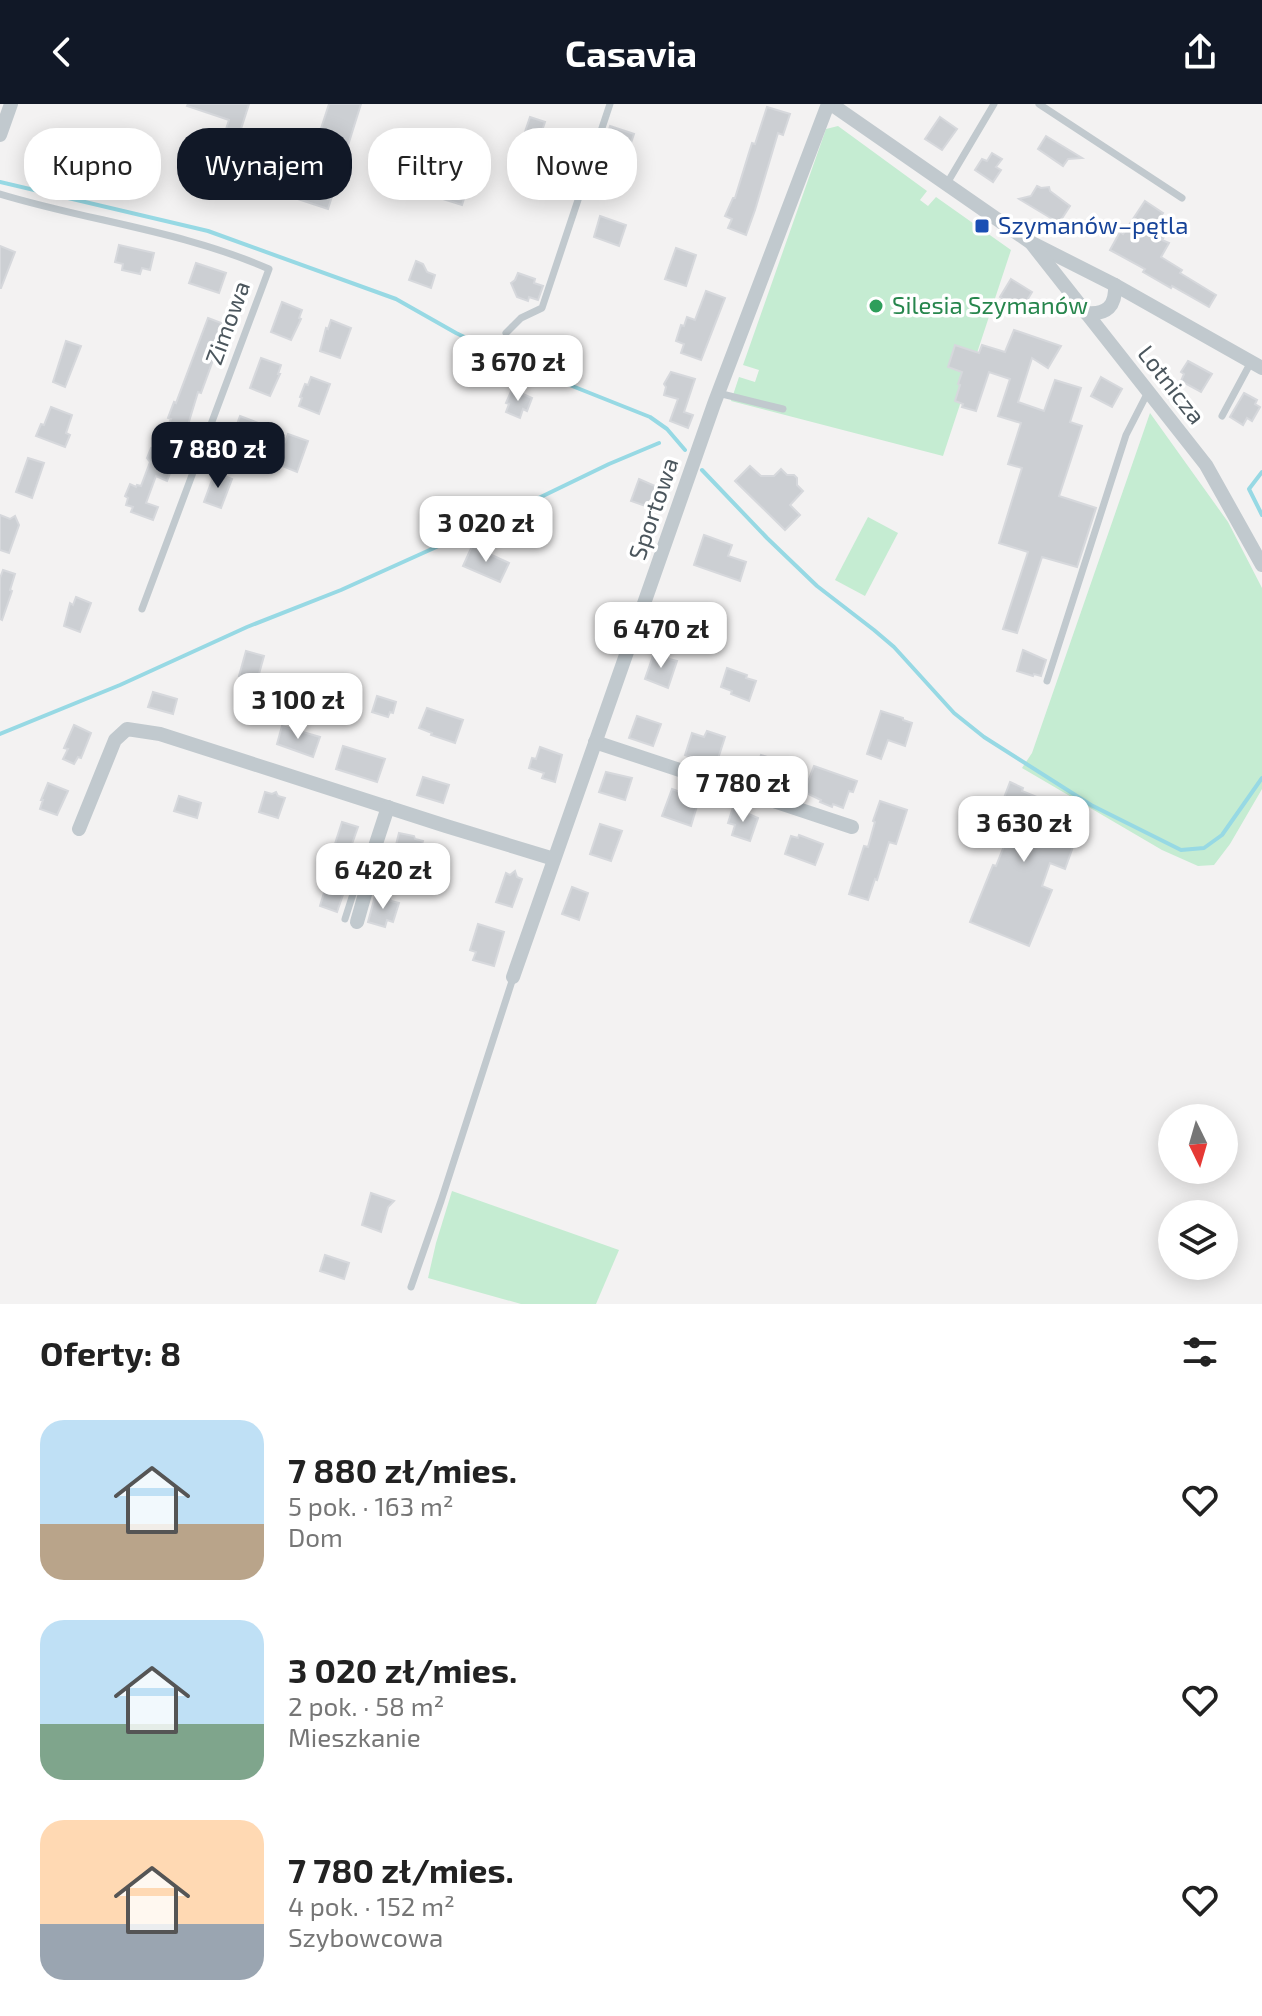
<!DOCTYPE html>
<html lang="pl">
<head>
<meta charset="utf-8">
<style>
	body { margin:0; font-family:"Exo 2",sans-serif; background:#f2f2f2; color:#222; height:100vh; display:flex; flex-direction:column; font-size:30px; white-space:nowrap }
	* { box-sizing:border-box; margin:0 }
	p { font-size:26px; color:#767676 }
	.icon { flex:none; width:44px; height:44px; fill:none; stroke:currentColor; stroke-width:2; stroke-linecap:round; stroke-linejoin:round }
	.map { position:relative; height:1200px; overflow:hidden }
	.sheet { display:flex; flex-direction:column; background:#fff; flex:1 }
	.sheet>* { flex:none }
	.banner { position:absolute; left:24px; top:24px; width:800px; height:72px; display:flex; gap:16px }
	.needle { width:52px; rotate:175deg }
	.buttons { position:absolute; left:1158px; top:1000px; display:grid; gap:16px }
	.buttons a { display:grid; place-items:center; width:80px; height:80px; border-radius:50%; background:#fff; box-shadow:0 4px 20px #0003; font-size:40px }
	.price { position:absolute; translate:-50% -68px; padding:0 18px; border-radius:16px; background:#fff; color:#222; font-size:26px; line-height:52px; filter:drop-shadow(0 2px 4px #0008) }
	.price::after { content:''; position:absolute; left:50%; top:48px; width:24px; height:18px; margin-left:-12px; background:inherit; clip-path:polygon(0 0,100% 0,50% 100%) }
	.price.current { background:#111827; color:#fff }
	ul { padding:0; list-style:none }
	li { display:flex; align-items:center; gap:24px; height:200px; padding:0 40px }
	li span { display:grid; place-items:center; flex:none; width:224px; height:160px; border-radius:24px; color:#555 }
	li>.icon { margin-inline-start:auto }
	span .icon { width:96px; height:96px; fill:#fffc; stroke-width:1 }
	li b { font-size:34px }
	h2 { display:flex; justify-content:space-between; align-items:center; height:96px; padding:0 40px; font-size:34px }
	.chip { padding:0 28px; border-radius:32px; background:#fff; box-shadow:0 4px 20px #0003; font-size:28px; line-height:72px }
	.chip.current { background:#111827; color:#fff }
	header { display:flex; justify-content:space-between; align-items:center; height:104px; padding:0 40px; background:#111827; color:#fff; font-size:36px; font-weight:700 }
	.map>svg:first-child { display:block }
</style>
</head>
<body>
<header><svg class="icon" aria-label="back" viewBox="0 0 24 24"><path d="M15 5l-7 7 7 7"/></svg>Casavia<svg class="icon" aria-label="share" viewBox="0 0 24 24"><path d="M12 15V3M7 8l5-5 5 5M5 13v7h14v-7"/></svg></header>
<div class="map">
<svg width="1262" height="1200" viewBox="0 0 1262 1200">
	<rect width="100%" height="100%" fill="#f3f2f2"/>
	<g fill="#c5ecd2">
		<path d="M838,22L927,87L920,96L928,102L936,93L1011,146L943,352L731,297L739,273L755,278L759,266L743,261L826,25Z"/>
		<path d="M1150,309L1228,418L1262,484V685L1230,740L1214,761L1198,762L1162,746L1022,664L1032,649Z"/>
		<path d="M868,413L898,429L865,492L835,476Z"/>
		<path d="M452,1087L619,1146L596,1200H521L428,1174L436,1139Z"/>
	</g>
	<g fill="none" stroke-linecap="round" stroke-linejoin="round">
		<g stroke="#97d9e4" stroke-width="4">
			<path d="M0,78L208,127L396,195L456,229L537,268L650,313L667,325L685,346"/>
			<path d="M702,366L767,434L817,482L874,526L894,543L954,609L984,633L1091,701L1181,746L1204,744L1222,731L1262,674"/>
			<path d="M1262,368L1249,385L1262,411"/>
			<path d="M0,630L120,581L247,523L341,486L454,435L609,360L659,339"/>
		</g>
	</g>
	<g fill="#cccfd3" stroke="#d6d8dc" stroke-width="2">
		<path d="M188,0H249L222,84L208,80L229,16L187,2Z"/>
		<path d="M329,0H361L328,105L298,95Z"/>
		<path d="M767,3L790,10L783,31L778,29L755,106L746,131L728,124L732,115L725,112L733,94H735L752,39L755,40Z"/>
		<path d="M530,13L545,18L527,71L512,66Z"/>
		<path d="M940,13L957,25L942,46L925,35Z"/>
		<path d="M610,22L634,30L629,45L609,38V36L606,35Z"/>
		<path d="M1046,32L1082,54L1068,55L1063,62L1038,45Z"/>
		<path d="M98,49L101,54L107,57L102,73L99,72L93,88L80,84L85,68L82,67L88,50L93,52Z"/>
		<path d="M992,49L1002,55L996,63L1001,66L993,78L975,66L982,55L987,57Z"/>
		<path d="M446,63L465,68L461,80L468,82L462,101L440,94L442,88L439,86Z"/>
		<path d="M1037,82L1041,84L1049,83L1050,87L1070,102L1059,119L1019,95L1031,92Z"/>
		<path d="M1145,97L1163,109L1161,112L1173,120L1162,136L1169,139L1161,153L1182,166L1180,169L1216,191L1209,203L1172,182L1171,184L1143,168L1145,165L1110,146L1120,128L1123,130Z"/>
		<path d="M600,112L626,121L619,142L594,133Z"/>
		<path d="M119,141L154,149L150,166L142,164L140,170L122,166L123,160L115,158Z"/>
		<path d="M0,142L15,148L1,184H0Z"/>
		<path d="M676,144L696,151L686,182L665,175Z"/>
		<path d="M416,157L423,160L427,168L435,171L431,184L409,176Z"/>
		<path d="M196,159L226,169L219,189L189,179Z"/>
		<path d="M518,169L535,175L534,179L543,182L538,196L529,193L528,197L517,193L511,179L515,176Z"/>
		<path d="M1011,175L1032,188L1021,206L1000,193Z"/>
		<path d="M706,187L725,194L701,256L681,249L684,240L676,237L681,221L684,222L687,213L695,216Z"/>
		<path d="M282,198L302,206L299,214L301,215L291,236L271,228Z"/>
		<path d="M208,214L224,220L218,236L220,237L201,289L198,288L184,334L179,332L170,356L175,357L167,377L156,372L146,399L158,403L153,416L131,408L133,403L126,401L128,394L125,392L130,380L136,383L137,381L141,382L150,358L147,354L151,344L156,346L171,315L168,314L174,298L176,299Z"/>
		<path d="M331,216L351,224L340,254L320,247L326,224L328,225Z"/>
		<path d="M1014,226L1061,242L1048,264L1032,254L1018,298L1044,307L1055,276L1081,284L1070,318L1082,322L1059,392L1096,404L1077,463L1042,453L1017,529L1003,525L1028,448L999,439L1022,364L1008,360L1021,319L998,312L1010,275L989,268L976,307L962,303L963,300L955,297L960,281L958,280L962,268L948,263L955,241L979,249L982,241L1005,248Z"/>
		<path d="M66,237L81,242L65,283L53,278Z"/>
		<path d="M261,254L281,261L278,270H280L270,292L250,284Z"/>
		<path d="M1188,257L1212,270L1201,288L1181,277L1184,270L1181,268Z"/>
		<path d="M671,268L695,275L684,308L693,311L688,324L670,317L678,295L664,291L666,283L664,280Z"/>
		<path d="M311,273L330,280L319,310L299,302L302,294L300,293L305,280L308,281Z"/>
		<path d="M1101,273L1122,285L1112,303L1091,292Z"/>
		<path d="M512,285L532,294L527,307L523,305L520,314L506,308L509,300L506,299Z"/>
		<path d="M1244,289L1257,296L1255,300L1260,303L1252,317L1247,314L1243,321L1230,313Z"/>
		<path d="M51,303L72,311L66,329L70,331L65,343L36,332L41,320L44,321Z"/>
		<path d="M240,312L261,320L258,328L260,329L250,350L229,342Z"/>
		<path d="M288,330L308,337L297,368L277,360L283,337L285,338Z"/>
		<path d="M28,354L44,359L32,394L16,388Z"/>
		<path d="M750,362L761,372H774L781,365L787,371H794L797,374V381L803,387L790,401L800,411L785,426L735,377Z"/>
		<path d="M215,368L232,375L221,404L204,398Z"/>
		<path d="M639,375L664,386L657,406L631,397Z"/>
		<path d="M0,411L10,415L15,412L19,421L9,449L0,446Z"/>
		<path d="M704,431L732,441L728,452L746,458L740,477L694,461Z"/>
		<path d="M472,442L509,459L500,478L463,462Z"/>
		<path d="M3,466L15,470L10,486L12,487L2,516L0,515V474Z"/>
		<path d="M76,493L91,499L80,528L64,522L70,499L73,501Z"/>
		<path d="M1023,546L1046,556L1041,572L1034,570L1033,572L1017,567Z"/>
		<path d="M246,547L264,552L257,577L239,572Z"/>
		<path d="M654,549L662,552L667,550L669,555L677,557L668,584L645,575Z"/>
		<path d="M727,564L747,571L746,574L756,577L749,597L731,590L732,587L721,583Z"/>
		<path d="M153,588L177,595L173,610L148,603Z"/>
		<path d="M377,592L396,598L393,609L390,608L388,613L372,608Z"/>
		<path d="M427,604L463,616L455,639L431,631L432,629L419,624Z"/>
		<path d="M881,607L903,614V616L912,619L905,642L888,636L881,655L867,650Z"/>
		<path d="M637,612L661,620L653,642L629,634Z"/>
		<path d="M74,621L91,629L81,654L78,653L74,660L63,655L68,645L64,644Z"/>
		<path d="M282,622L320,633L313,653L277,640Z"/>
		<path d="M707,627L725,633L716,661L685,651L692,629L704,633Z"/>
		<path d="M343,642L385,655L377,678L336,665Z"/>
		<path d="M540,643L562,651L555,678L542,674L544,669L529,664L532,654L536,655Z"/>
		<path d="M761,651L786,659L778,681L753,672Z"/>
		<path d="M814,662L857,677L853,688L849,687L843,704L833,700L832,703L820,698L821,696L804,688Z"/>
		<path d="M606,668L632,674L625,696L599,688Z"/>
		<path d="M423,673L449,681L443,699L417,691Z"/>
		<path d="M1010,678L1023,684L1022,687L1054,700L1053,703L1083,715L1065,765L1050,759L1042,782L1052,786L1029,842L970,818L993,761L996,762L1004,742L988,736Z"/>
		<path d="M48,679L68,687L57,711L40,705L43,696H41Z"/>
		<path d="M672,685L686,690L683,698L697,702L691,722L662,712Z"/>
		<path d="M265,688L272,690L276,688L278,692L285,694L278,714L259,708Z"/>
		<path d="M179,692L201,699L197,714L174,707Z"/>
		<path d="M880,697L907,706L896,740L889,738L877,776L875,775L868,796L849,790L864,742L868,743L875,718L873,717Z"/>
		<path d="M733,703L758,714L750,737L732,731L735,721L728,719Z"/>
		<path d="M342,718L358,723L347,754L332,749Z"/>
		<path d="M600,720L622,727L611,757L590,750Z"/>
		<path d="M399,729L414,732L415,735L423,737L417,756L411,754L407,766L391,761Z"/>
		<path d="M799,731L823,740L815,761L785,750L791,732L798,734Z"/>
		<path d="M515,767L517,773L522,775L512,803L496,798L506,769L510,771Z"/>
		<path d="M327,779L334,781L337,779L339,783L345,785L337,808L320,802Z"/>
		<path d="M572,783L588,789L579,816L562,810Z"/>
		<path d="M375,792L390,794L391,797L399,799L393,818L387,816L385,823L368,818Z"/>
		<path d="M478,820L504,828L494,862L473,856L476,848L470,846Z"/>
		<path d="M371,1089L394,1097L388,1103L381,1128L362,1121Z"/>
		<path d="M325,1151L349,1159L344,1175L320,1167Z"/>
	</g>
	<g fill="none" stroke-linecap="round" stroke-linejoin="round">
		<g stroke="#c1c9ce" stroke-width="7">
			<path d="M1039,0L1182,94"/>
			<path d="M946,81L994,0"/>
			<path d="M0,90C89,117 183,127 269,165L142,505"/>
			<path d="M506,229L521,214L542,204L610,0"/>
			<path d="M718,289L783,305"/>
			<path d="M1222,312L1251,258"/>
			<path d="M1047,577L1126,331L1148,288"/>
			<path d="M345,815L360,768L369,761"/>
			<path d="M411,1183L441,1097L513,874"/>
		</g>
		<g stroke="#c1c9ce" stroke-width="14">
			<path d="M831,0L1030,138L1115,181L1262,264"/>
			<path d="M0,31L11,0"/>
			<path d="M1032,140L1206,361L1262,461"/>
			<path d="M1086,209C1107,211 1116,202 1115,181"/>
			<path d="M595,638L852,723"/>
			<path d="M79,725L115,636L127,625L160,630L446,722L554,755"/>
			<path d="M357,818L371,769L369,761L388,703"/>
			<path d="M513,873L714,300L828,0"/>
		</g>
	</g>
	<rect fill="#1a4fb4" stroke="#fff" stroke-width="3" x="974" y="114" width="16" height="16" rx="4"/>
	<circle fill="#2e9e5b" stroke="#fff" stroke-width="3" cx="876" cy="202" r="8"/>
	<g text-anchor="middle" stroke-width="7" stroke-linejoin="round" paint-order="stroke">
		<g font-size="24" fill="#164399" stroke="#fff" text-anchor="start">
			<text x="998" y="130">Szymanów–pętla</text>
		</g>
		<g font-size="24" fill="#27864d" stroke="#fff" text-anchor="start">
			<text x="892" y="210">Silesia Szymanów</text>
		</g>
		<g font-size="24" fill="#4b565d" stroke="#fff">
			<text transform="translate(228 219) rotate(-70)" y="8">Zimowa</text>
			<text transform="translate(1171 281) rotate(52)" y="8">Lotnicza</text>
			<text transform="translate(654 405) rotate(-71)" y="8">Sportowa</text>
		</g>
	</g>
</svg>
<div class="buttons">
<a><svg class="needle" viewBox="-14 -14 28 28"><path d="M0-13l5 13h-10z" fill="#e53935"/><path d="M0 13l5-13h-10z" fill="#767676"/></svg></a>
<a><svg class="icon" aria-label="layers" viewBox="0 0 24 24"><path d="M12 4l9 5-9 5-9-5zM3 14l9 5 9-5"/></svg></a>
</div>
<b class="price" style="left:518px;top:299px">3 670 zł</b>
<b class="price current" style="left:218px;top:386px">7 880 zł</b>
<b class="price" style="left:486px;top:460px">3 020 zł</b>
<b class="price" style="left:661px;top:566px">6 470 zł</b>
<b class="price" style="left:298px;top:637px">3 100 zł</b>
<b class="price" style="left:743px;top:720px">7 780 zł</b>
<b class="price" style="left:1024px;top:760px">3 630 zł</b>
<b class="price" style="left:383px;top:807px">6 420 zł</b>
<div class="banner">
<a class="chip">Kupno</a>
<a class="chip current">Wynajem</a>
<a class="chip">Filtry</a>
<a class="chip">Nowe</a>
</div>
</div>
<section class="sheet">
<h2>Oferty: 8<svg class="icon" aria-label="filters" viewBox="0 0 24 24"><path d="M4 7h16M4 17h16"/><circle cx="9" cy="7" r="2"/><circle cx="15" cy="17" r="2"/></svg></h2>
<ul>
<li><span style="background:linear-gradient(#bfe0f5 65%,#b9a48a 0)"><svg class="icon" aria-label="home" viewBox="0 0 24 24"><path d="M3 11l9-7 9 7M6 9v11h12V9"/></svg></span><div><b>7 880 zł/mies.</b><p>5 pok. · 163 m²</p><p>Dom</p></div><svg class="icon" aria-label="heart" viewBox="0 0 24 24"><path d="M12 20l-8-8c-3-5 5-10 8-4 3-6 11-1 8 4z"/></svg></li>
<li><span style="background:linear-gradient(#bfe0f5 65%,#7fa58c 0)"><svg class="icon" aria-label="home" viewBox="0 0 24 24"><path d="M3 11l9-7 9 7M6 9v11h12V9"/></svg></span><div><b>3 020 zł/mies.</b><p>2 pok. · 58 m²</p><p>Mieszkanie</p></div><svg class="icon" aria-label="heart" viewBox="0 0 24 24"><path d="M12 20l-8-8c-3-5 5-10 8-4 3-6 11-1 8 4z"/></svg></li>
<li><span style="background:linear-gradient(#ffd9b3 65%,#9aa5b1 0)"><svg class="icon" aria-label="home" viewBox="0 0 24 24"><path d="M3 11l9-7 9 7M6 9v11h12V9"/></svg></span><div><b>7 780 zł/mies.</b><p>4 pok. · 152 m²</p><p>Szybowcowa</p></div><svg class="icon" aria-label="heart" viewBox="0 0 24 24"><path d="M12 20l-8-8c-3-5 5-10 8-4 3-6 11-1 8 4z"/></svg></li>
</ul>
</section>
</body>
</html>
